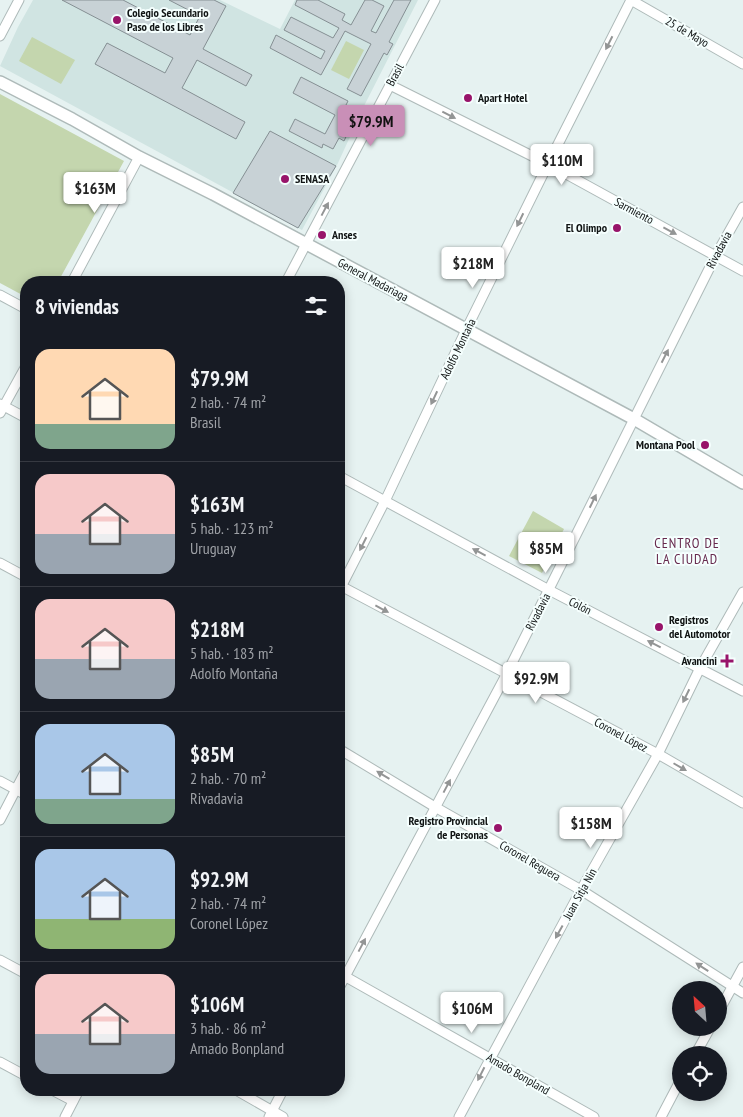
<!DOCTYPE html>
<html lang="es">
<head>
<meta charset="utf-8">
<style>
	body { margin:0; font-family:"PT Sans Narrow",sans-serif; background:#242831; color:#f1f3f6; height:100vh; display:flex; flex-direction:column; font-size:19px; white-space:nowrap }
	* { box-sizing:border-box; margin:0 }
	p { font-size:16px; color:#9ea1a6 }
	.icon { flex:none; width:28px; height:28px; fill:none; stroke:currentColor; stroke-width:2; stroke-linecap:round; stroke-linejoin:round }
	.map { position:relative; flex:1; overflow:hidden }
	.details { position:absolute; left:20px; top:276px; width:325px; height:820px; display:flex; flex-direction:column; background:#171b24; border-radius:20px; box-shadow:0 2px 12px #0003 }
	.details>* { flex:none }
	.needle { width:32px; rotate:334deg }
	.buttons { position:absolute; left:672px; top:981px; display:grid; gap:10px }
	.buttons a { display:grid; place-items:center; width:55px; height:55px; border-radius:50%; background:#171b24; box-shadow:0 2px 12px #0003; font-size:25px }
	.price { position:absolute; translate:-50% -42px; padding:0 11px; border-radius:5px; background:#fff; color:#222; font-size:16px; line-height:32px; filter:drop-shadow(0 1px 2px #0008) }
	.price::after { content:''; position:absolute; left:50%; top:30px; width:15px; height:11px; margin-left:-8px; background:inherit; clip-path:polygon(0 0,100% 0,50% 100%) }
	.price.active { background:#c98fb7; color:#111 }
	ul { padding:0; list-style:none }
	li { display:flex; align-items:center; gap:15px; height:125px; padding:0 15px }
	li+li { border-top:1px solid #363941 }
	li span { display:grid; place-items:center; flex:none; width:140px; height:100px; border-radius:15px; color:#555 }
	li>.icon { margin-inline-start:auto }
	span .icon { width:60px; height:60px; fill:#fffc; stroke-width:1 }
	li b { font-size:21px }
	h2 { display:flex; justify-content:space-between; align-items:center; height:60px; padding:0 15px; font-size:21px }
	.map>svg:first-child { display:block }
</style>
</head>
<body>
<div class="map">
<svg width="743" height="1117" viewBox="0 0 743 1117">
	<rect width="100%" height="100%" fill="#e6f2f1"/>
	<path fill="#d0e4e2" d="M33,0H220L280,29L295,0H418L365,104L338,163L302,230L0,66L18,27Z"/>
	<g fill="#c4d6ae">
		<path d="M32,37L75,60L61,84L19,61Z"/>
		<path d="M346,41L364,50L349,79L331,70Z"/>
		<path d="M0,94L124,161L58,282H26V297L0,283Z"/>
		<path d="M533,511L564,529L542,573L509,556Z"/>
	</g>
	<g fill="#c8d2d6" stroke="#858f93">
		<path d="M62,0H123L190,35L200,16L169,0H214L226,6L203,49L252,75L246,86L197,60L182,88L245,122L236,139L95,64L107,43L165,73L173,58Z"/>
		<path d="M297,0H318L345,14L342,20L351,25L365,0H372L384,6L371,31L376,33L394,0H411L389,42L393,44L387,55L384,53L361,96L347,89L371,44L345,31L321,75L270,48L276,35L321,59L325,51L284,30L291,17L333,38L339,28L295,5Z"/>
		<path d="M301,77L348,101L345,107L351,110L347,119L353,122L344,141L339,138L333,149L323,144L322,148L289,131L295,119L325,134L335,115L293,93Z"/>
		<path d="M270,131L336,166L298,228L233,193Z"/>
	</g>
	<g fill="none" stroke-linecap="round" stroke-linejoin="round">
		<defs>
			<g id="street">
				<path d="M631,0L743,64"/>
				<path d="M0,36L19,0"/>
				<path d="M390,85L548,164L743,271"/>
				<path d="M72,282L139,157"/>
				<path d="M286,282L435,0"/>
				<path d="M0,295L26,309"/>
				<path d="M0,404L26,418"/>
				<path d="M0,413L26,366"/>
				<path d="M339,476L549,590L743,691"/>
				<path d="M0,563L26,577"/>
				<path d="M339,585L658,754L743,803"/>
				<path d="M339,591L385,501L466,330L548,164L631,0"/>
				<path d="M339,749L435,807L581,890L743,993"/>
				<path d="M0,781L26,795"/>
				<path d="M0,820L26,770"/>
				<path d="M0,960L26,974"/>
				<path d="M339,973L594,1117"/>
				<path d="M339,988L506,675L716,255L743,207"/>
				<path d="M719,1011L743,967"/>
				<path d="M695,1055L710,1028"/>
				<path d="M0,1062L26,1076"/>
				<path d="M52,1090L73,1101"/>
				<path d="M236,1090L283,1117"/>
				<path d="M65,1117L79,1090"/>
				<path d="M269,1117L283,1090"/>
				<path d="M459,1117L581,890L658,754L700,668L743,592"/>
				<path d="M661,1117L681,1079"/>
			</g>
			<path id="secondary" d="M0,82L72,119L139,157L213,194L634,419L743,483"/>
		</defs>
		<use href="#street" stroke="#aebab9" stroke-width="11"/>
		<use href="#secondary" stroke="#aebab9" stroke-width="14"/>
		<use href="#street" stroke="#fff" stroke-width="9"/>
		<use href="#secondary" stroke="#fff" stroke-width="11"/>
	</g>
	<defs><path id="oneway-solid" d="M-6-.8H1V-3.2L6.5 0L1 3.2V.8H-6Z" transform="scale(1.25)"/></defs>
	<g fill="#939595">
		<use href="#oneway-solid" transform="translate(609 43) rotate(117)"/>
		<use href="#oneway-solid" transform="translate(449 115) rotate(27)"/>
		<use href="#oneway-solid" transform="translate(325 209) rotate(-62)"/>
		<use href="#oneway-solid" transform="translate(520 220) rotate(116)"/>
		<use href="#oneway-solid" transform="translate(670 231) rotate(28)"/>
		<use href="#oneway-solid" transform="translate(665 356) rotate(-63)"/>
		<use href="#oneway-solid" transform="translate(434 398) rotate(115)"/>
		<use href="#oneway-solid" transform="translate(593 501) rotate(-64)"/>
		<use href="#oneway-solid" transform="translate(363 544) rotate(117)"/>
		<use href="#oneway-solid" transform="translate(479 552) rotate(-152)"/>
		<use href="#oneway-solid" transform="translate(382 609) rotate(28)"/>
		<use href="#oneway-solid" transform="translate(654 644) rotate(-153)"/>
		<use href="#oneway-solid" transform="translate(686 696) rotate(116)"/>
		<use href="#oneway-solid" transform="translate(680 767) rotate(30)"/>
		<use href="#oneway-solid" transform="translate(383 775) rotate(-149)"/>
		<use href="#oneway-solid" transform="translate(447 786) rotate(-62)"/>
		<use href="#oneway-solid" transform="translate(559 932) rotate(119)"/>
		<use href="#oneway-solid" transform="translate(362 945) rotate(-62)"/>
		<use href="#oneway-solid" transform="translate(702 967) rotate(-147)"/>
		<use href="#oneway-solid" transform="translate(481 1074) rotate(117)"/>
	</g>
	<g fill="#98146a" stroke="#f5fffe" stroke-width="2">
		<circle cx="117" cy="20" r="5"/>
		<circle cx="468" cy="98" r="5"/>
		<circle cx="285" cy="179" r="5"/>
		<circle cx="617" cy="228" r="5"/>
		<circle cx="322" cy="235" r="5"/>
		<circle cx="705" cy="445" r="5"/>
		<circle cx="659" cy="627" r="5"/>
		<path d="M724.5 653.5h5v5h5v5h-5v5h-5v-5h-5v-5h5z"/>
		<circle cx="498" cy="828" r="5"/>
	</g>
	<g text-anchor="middle" stroke-width="4" stroke-linejoin="round" paint-order="stroke">
		<g font-size="12" font-weight="bold" fill="#101414" stroke="#f5fffe" text-anchor="start">
			<text x="127" y="17">Colegio Secundario<tspan x="127" dy="14">Paso de los Libres</tspan></text>
			<text x="478" y="102">Apart Hotel</text>
			<text x="295" y="183">SENASA</text>
			<text x="607" y="232" text-anchor="end">El Olimpo</text>
			<text x="332" y="239">Anses</text>
			<text x="695" y="449" text-anchor="end">Montana Pool</text>
			<text x="669" y="624">Registros<tspan x="669" dy="14">del Automotor</tspan></text>
			<text x="717" y="665" text-anchor="end">Avancini</text>
			<text x="488" y="825" text-anchor="end">Registro Provincial<tspan x="488" dy="14">de Personas</tspan></text>
		</g>
		<g font-size="12" fill="#101414" stroke="#f5fffe">
			<text transform="translate(687 32) rotate(30)" y="4">25 de Mayo</text>
			<text transform="translate(395 75) rotate(-62)" y="4">Brasil</text>
			<text transform="translate(634 211) rotate(28)" y="4">Sarmiento</text>
			<text transform="translate(719 250) rotate(-62)" y="4">Rivadavia</text>
			<text transform="translate(373 280) rotate(28)" y="4">General Madariaga</text>
			<text transform="translate(458 349) rotate(-64)" y="4">Adolfo Montaña</text>
			<text transform="translate(580 606) rotate(27)" y="4">Colón</text>
			<text transform="translate(538 612) rotate(-63)" y="4">Rivadavia</text>
			<text transform="translate(621 735) rotate(28)" y="4">Coronel López</text>
			<text transform="translate(530 861) rotate(30)" y="4">Coronel Reguera</text>
			<text transform="translate(580 894) rotate(-61)" y="4">Juan Sitja Nin</text>
			<text transform="translate(518 1074) rotate(30)" y="4">Amado Bonpland</text>
		</g>
		<g font-size="14" letter-spacing="1" fill="#67294d" stroke="#f5fffe">
			<text x="687" y="548">CENTRO DE<tspan x="687" dy="16">LA CIUDAD</tspan></text>
		</g>
	</g>
</svg>
<div class="buttons">
<a><svg class="needle" viewBox="-14 -14 28 28"><path d="M0-13l5 13h-10z" fill="#e53935"/><path d="M0 13l5-13h-10z" fill="#9ea1a6"/></svg></a>
<a><svg class="icon" aria-label="locate" viewBox="0 0 24 24"><circle cx="12" cy="12" r="6"/><path d="M12 2v4M12 18v4M2 12h4M18 12h4"/></svg></a>
</div>
<b class="price active" style="left:371px;top:147px">$79.9M</b>
<b class="price" style="left:562px;top:186px">$110M</b>
<b class="price" style="left:95px;top:214px">$163M</b>
<b class="price" style="left:473px;top:289px">$218M</b>
<b class="price" style="left:546px;top:574px">$85M</b>
<b class="price" style="left:536px;top:704px">$92.9M</b>
<b class="price" style="left:591px;top:849px">$158M</b>
<b class="price" style="left:472px;top:1034px">$106M</b>
<section class="details">
<h2>8 viviendas<svg class="icon" aria-label="filters" viewBox="0 0 24 24"><path d="M4 7h16M4 17h16"/><circle cx="9" cy="7" r="2"/><circle cx="15" cy="17" r="2"/></svg></h2>
<ul>
<li><span style="background:linear-gradient(#ffd9b3 75%,#7fa58c 0)"><svg class="icon" aria-label="home" viewBox="0 0 24 24"><path d="M3 11l9-7 9 7M6 9v11h12V9"/></svg></span><div><b>$79.9M</b><p>2 hab. · 74 m²</p><p>Brasil</p></div></li>
<li><span style="background:linear-gradient(#f6c9c9 60%,#9aa5b1 0)"><svg class="icon" aria-label="home" viewBox="0 0 24 24"><path d="M3 11l9-7 9 7M6 9v11h12V9"/></svg></span><div><b>$163M</b><p>5 hab. · 123 m²</p><p>Uruguay</p></div></li>
<li><span style="background:linear-gradient(#f6c9c9 60%,#9aa5b1 0)"><svg class="icon" aria-label="home" viewBox="0 0 24 24"><path d="M3 11l9-7 9 7M6 9v11h12V9"/></svg></span><div><b>$218M</b><p>5 hab. · 183 m²</p><p>Adolfo Montaña</p></div></li>
<li><span style="background:linear-gradient(#a9c7e8 75%,#7fa58c 0)"><svg class="icon" aria-label="home" viewBox="0 0 24 24"><path d="M3 11l9-7 9 7M6 9v11h12V9"/></svg></span><div><b>$85M</b><p>2 hab. · 70 m²</p><p>Rivadavia</p></div></li>
<li><span style="background:linear-gradient(#a9c7e8 70%,#8fb573 0)"><svg class="icon" aria-label="home" viewBox="0 0 24 24"><path d="M3 11l9-7 9 7M6 9v11h12V9"/></svg></span><div><b>$92.9M</b><p>2 hab. · 74 m²</p><p>Coronel López</p></div></li>
<li><span style="background:linear-gradient(#f6c9c9 60%,#9aa5b1 0)"><svg class="icon" aria-label="home" viewBox="0 0 24 24"><path d="M3 11l9-7 9 7M6 9v11h12V9"/></svg></span><div><b>$106M</b><p>3 hab. · 86 m²</p><p>Amado Bonpland</p></div></li>
</ul>
</section>
</div>
</body>
</html>
